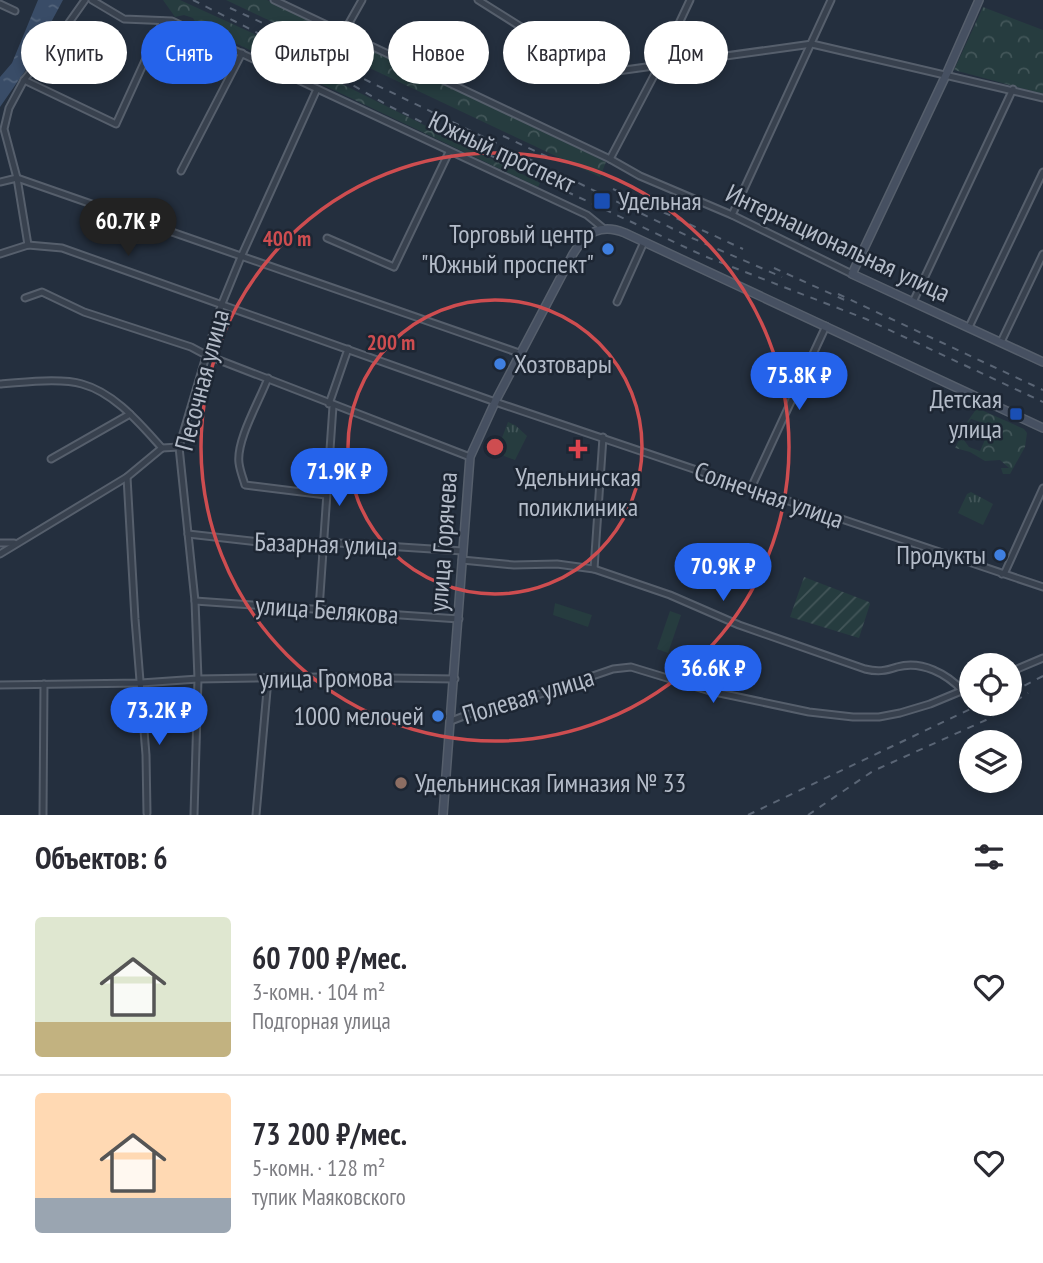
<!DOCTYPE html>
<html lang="ru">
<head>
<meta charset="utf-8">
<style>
	body { margin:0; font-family:"PT Sans Narrow",sans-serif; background:#f2f2f3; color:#2b2b33; height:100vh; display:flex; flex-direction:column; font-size:26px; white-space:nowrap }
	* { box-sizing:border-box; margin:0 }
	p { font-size:23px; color:#7c7c81 }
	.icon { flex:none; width:38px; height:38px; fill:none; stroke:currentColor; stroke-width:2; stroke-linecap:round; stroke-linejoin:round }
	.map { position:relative; height:815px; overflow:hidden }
	.panel { display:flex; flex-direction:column; background:#fff; flex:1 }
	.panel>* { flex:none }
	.hud { position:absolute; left:21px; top:21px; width:1001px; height:63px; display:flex; gap:14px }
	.buttons { position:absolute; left:959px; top:653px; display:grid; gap:14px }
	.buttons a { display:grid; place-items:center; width:63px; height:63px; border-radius:50%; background:#fff; box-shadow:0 4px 10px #0003; font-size:35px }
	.price { position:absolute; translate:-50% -60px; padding:0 16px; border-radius:24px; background:#2563eb; color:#fff; font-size:23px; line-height:46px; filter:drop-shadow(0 2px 4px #0008) }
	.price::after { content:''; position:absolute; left:50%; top:42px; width:21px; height:16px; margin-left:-10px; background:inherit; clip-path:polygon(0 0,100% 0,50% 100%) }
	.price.active { background:#222; color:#fff }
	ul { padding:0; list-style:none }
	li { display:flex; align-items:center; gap:21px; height:175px; padding:0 35px }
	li+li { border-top:2px solid #e1e1e2 }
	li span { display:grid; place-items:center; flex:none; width:196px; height:140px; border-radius:7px; color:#555 }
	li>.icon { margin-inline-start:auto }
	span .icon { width:84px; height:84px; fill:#fffc; stroke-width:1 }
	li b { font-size:30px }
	h2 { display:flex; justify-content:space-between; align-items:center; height:84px; padding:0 35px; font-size:30px }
	.pill { padding:0 24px; border-radius:32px; background:#fff; box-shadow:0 4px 10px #0003; font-size:24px; line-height:63px }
	.pill.active { background:#2563eb; color:#fff }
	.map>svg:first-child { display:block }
</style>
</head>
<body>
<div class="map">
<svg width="1043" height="815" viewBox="0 0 1043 815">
	<defs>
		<pattern id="forest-crowns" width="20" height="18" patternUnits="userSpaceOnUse" patternTransform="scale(1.75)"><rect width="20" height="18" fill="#263c3f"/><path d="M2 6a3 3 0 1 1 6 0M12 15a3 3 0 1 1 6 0" fill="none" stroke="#435659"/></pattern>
		<pattern id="park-tufts" width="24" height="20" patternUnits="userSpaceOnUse" patternTransform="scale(1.75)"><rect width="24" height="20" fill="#263c3f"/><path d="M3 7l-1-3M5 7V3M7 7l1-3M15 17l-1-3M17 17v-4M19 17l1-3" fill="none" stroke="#435659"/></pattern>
		<pattern id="garden-furrows" width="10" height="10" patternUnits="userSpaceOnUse" patternTransform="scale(1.75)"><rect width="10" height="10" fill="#263c3f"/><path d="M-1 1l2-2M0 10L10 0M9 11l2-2" fill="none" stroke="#435659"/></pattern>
		<pattern id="water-ripples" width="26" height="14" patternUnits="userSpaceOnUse" patternTransform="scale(1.75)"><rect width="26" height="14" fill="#394c67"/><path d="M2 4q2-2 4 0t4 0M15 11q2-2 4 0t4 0" fill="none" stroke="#53647b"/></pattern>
	</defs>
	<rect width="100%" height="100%" fill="#242f3e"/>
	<path fill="#263c3f" d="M555,603L592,615L588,627L553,615Z"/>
	<g fill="url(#forest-crowns)" fill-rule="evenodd">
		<path d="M163,0H180L265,39L340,83L540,183L538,187L197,25L193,18L184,15L175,17Z"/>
		<path d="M226,0H267L606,162L600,177Z"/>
		<path d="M983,7L1043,30V94L954,70Z"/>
		<path d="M977,408L1024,429L1027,433L1025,447L1010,474H1003L1001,468H1009L1000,460L985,461L970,452L955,448L960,438L963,441L965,425ZM971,419L987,424L990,428L980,451L969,447L964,440L965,434L971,431L967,425Z"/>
	</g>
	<g fill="url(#park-tufts)">
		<path d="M508,422L515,425L527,436L515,460L504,456L500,443Z"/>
		<path d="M971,492L993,504L983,525L958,513L967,494Z"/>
		<path d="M670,611L681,615L668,653L657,649Z"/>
	</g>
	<path fill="url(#garden-furrows)" d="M804,577L869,602L870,604L859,638L790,617Z"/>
	<path fill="url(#water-ripples)" d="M38,0H63L25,71L0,107V77L12,63Z"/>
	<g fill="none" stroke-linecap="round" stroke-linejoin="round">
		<defs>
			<g id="minor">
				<path d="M92,0L124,19L172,21L587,215L603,228"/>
				<path d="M274,0L610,159L640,176L732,215L852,274"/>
				<path d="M478,0L596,74L812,44L1043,98"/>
				<path d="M0,4L15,11"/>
				<path d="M344,32L362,0"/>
				<path d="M24,80L116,124L163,21"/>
				<path d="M610,159L659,66L690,0"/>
				<path d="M181,171L242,53"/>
				<path d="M0,182L17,178L522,354"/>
				<path d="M732,215L831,0"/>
				<path d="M327,238L394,267L449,152"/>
				<path d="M28,245L17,178L4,129L9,108L24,80L56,41L85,0"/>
				<path d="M0,254L28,245L62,248L501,404L1043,587"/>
				<path d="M25,298L42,292L84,312L191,347L206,355L470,457"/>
				<path d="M617,302L644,242"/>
				<path d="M913,302L1013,89"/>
				<path d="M969,327L1043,172"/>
				<path d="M1001,342L1043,254"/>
				<path d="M268,378C260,400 236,440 239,463C240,471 243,478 245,485L326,495"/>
				<path d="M0,384C22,382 62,378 82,384C115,393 140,424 162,448L179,447"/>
				<path d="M329,404L348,349"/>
				<path d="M51,459L130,414"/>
				<path d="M127,477L135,619L146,755L147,813"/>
				<path d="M751,488L826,326"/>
				<path d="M188,534L304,547L323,542L463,551"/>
				<path d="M0,543H14"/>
				<path d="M0,554L127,477L162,448"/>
				<path d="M462,560L514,565L557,564L594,569L670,595L739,625L865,669C878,672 885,671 897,667C922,660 947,674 963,691"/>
				<path d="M594,569L603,437"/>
				<path d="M1002,574L1005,572L1043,488"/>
				<path d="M195,601L459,619"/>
				<path d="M319,609L333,406"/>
				<path d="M1010,672L1043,658"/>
				<path d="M0,685L141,683L198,679L320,677L455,679"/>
				<path d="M451,721L477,711L517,702L613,669L631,667L710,691L809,712L853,717H879L900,713L930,704L971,687"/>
				<path d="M43,815L44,684"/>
				<path d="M194,815L198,679L195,601L179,447L221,306L241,257L317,89"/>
				<path d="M256,815L268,679"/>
			</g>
			<g id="secondary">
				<path d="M979,0L946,75L852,274L1043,362"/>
				<path d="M443,815L470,457L496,400L573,254C586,232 601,223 625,233L1043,428"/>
			</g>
		</defs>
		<use href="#minor" stroke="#565f6c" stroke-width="9"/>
		<use href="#secondary" stroke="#565f6c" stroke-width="10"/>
		<use href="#minor" stroke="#38414e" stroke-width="5"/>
		<use href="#secondary" stroke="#465061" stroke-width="7"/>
		<g stroke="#5a6575" stroke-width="2" stroke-dasharray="7 7" stroke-linecap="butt">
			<path d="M193,0L297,53L389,106L510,165L704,256L866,319L1043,402"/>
			<path d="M230,8L300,40"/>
			<path d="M289,39L350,66"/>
			<path d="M339,67L692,238L782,277"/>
			<path d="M503,136L550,158"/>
			<path d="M613,189L743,249"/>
			<path d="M774,268L847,301"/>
			<path d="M838,294L1043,390"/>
			<path d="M1012,692L1043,676"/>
			<path d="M748,815L981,704"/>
			<path d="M808,815L873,771L986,720L1028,693"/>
		</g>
	</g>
	<g fill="none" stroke="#ce4d50" stroke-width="3.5">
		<circle cx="495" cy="447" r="147"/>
		<circle cx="495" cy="447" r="294"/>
	</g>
	<g fill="#1a4fb4" stroke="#1d2633" stroke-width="2.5">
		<rect x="593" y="192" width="18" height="18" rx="3.5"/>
		<rect x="1009" y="407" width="14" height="14" rx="3.5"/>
	</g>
	<g fill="#3f7fe0" stroke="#1d2633" stroke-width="2.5">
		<circle cx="608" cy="249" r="7"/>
		<circle cx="500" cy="364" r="7"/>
		<circle cx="1000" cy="555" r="7"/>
		<circle cx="438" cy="716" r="7"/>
	</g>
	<path fill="#e0444e" stroke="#1d2633" stroke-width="2.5" d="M574.5 438.5h7v7h7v7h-7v7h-7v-7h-7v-7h7z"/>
	<circle fill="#8d6e63" stroke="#1d2633" stroke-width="2.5" cx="401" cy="783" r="7"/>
	<g text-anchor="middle" stroke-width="5" stroke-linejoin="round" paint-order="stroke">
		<g font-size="26" fill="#b4bcc9" stroke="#1d2633">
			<text transform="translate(502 152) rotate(25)" y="9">Южный проспект</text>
			<text transform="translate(838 243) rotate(25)" y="9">Интернациональная улица</text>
			<text transform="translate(202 380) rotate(-75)" y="9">Песочная улица</text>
			<text transform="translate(769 495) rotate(19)" y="9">Солнечная улица</text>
			<text transform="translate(443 542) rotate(-86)" y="9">улица Горячева</text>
			<text transform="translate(326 544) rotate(2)" y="9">Базарная улица</text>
			<text transform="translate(327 610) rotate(4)" y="9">улица Белякова</text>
			<text transform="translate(326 678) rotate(-1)" y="9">улица Громова</text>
			<text transform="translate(528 696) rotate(-17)" y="9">Полевая улица</text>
		</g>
		<g font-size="26" fill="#b4bcc9" stroke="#1d2633" text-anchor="end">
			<text x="618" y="210" text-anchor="start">Удельная</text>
			<text x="594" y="243">Торговый центр<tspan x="594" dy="30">"Южный проспект"</tspan></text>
			<text x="514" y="373" text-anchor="start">Хозтовары</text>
			<text x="1002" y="408">Детская<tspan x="1002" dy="30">улица</tspan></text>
			<text x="578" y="486" text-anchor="middle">Удельнинская<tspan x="578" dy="30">поликлиника</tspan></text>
			<text x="986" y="564">Продукты</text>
			<text x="424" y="725">1000 мелочей</text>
			<text x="415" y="792" text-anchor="start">Удельнинская Гимназия № 33</text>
		</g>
	</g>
	<circle cx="495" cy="447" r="10" fill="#ce4d50" stroke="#1d2633" stroke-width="3.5"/>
	<g font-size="21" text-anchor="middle" font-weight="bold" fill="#ce4d50" stroke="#1d2633" stroke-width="5" stroke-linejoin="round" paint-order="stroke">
		<text x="287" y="246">400 m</text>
		<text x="391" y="350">200 m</text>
	</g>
</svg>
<div class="buttons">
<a><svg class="icon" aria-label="locate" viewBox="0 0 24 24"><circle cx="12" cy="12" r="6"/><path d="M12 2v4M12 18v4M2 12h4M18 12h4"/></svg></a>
<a><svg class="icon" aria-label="layers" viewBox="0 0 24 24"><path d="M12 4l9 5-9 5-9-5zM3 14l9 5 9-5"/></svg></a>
</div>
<b class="price active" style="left:128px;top:258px">60.7K ₽</b>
<b class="price" style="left:799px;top:412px">75.8K ₽</b>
<b class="price" style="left:339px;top:508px">71.9K ₽</b>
<b class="price" style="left:723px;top:603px">70.9K ₽</b>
<b class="price" style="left:713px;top:705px">36.6K ₽</b>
<b class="price" style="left:159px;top:747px">73.2K ₽</b>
<div class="hud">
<a class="pill">Купить</a>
<a class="pill active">Снять</a>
<a class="pill">Фильтры</a>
<a class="pill">Новое</a>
<a class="pill">Квартира</a>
<a class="pill">Дом</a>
</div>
</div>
<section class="panel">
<h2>Объектов: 6<svg class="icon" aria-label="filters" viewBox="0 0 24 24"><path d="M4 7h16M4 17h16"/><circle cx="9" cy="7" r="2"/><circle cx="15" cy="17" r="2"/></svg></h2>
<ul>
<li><span style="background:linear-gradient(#dfe7d0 75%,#c2b280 0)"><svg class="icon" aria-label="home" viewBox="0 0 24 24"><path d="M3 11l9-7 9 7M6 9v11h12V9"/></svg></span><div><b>60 700 ₽/мес.</b><p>3-комн. · 104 m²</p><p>Подгорная улица</p></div><svg class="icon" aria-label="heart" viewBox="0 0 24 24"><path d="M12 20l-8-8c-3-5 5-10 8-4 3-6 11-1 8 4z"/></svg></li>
<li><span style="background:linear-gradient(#ffd9b3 75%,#9aa5b1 0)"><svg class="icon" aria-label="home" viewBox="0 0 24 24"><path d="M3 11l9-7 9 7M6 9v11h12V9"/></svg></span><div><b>73 200 ₽/мес.</b><p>5-комн. · 128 m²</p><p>тупик Маяковского</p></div><svg class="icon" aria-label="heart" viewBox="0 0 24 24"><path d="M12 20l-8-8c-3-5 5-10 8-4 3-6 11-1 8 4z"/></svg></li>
</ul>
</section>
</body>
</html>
